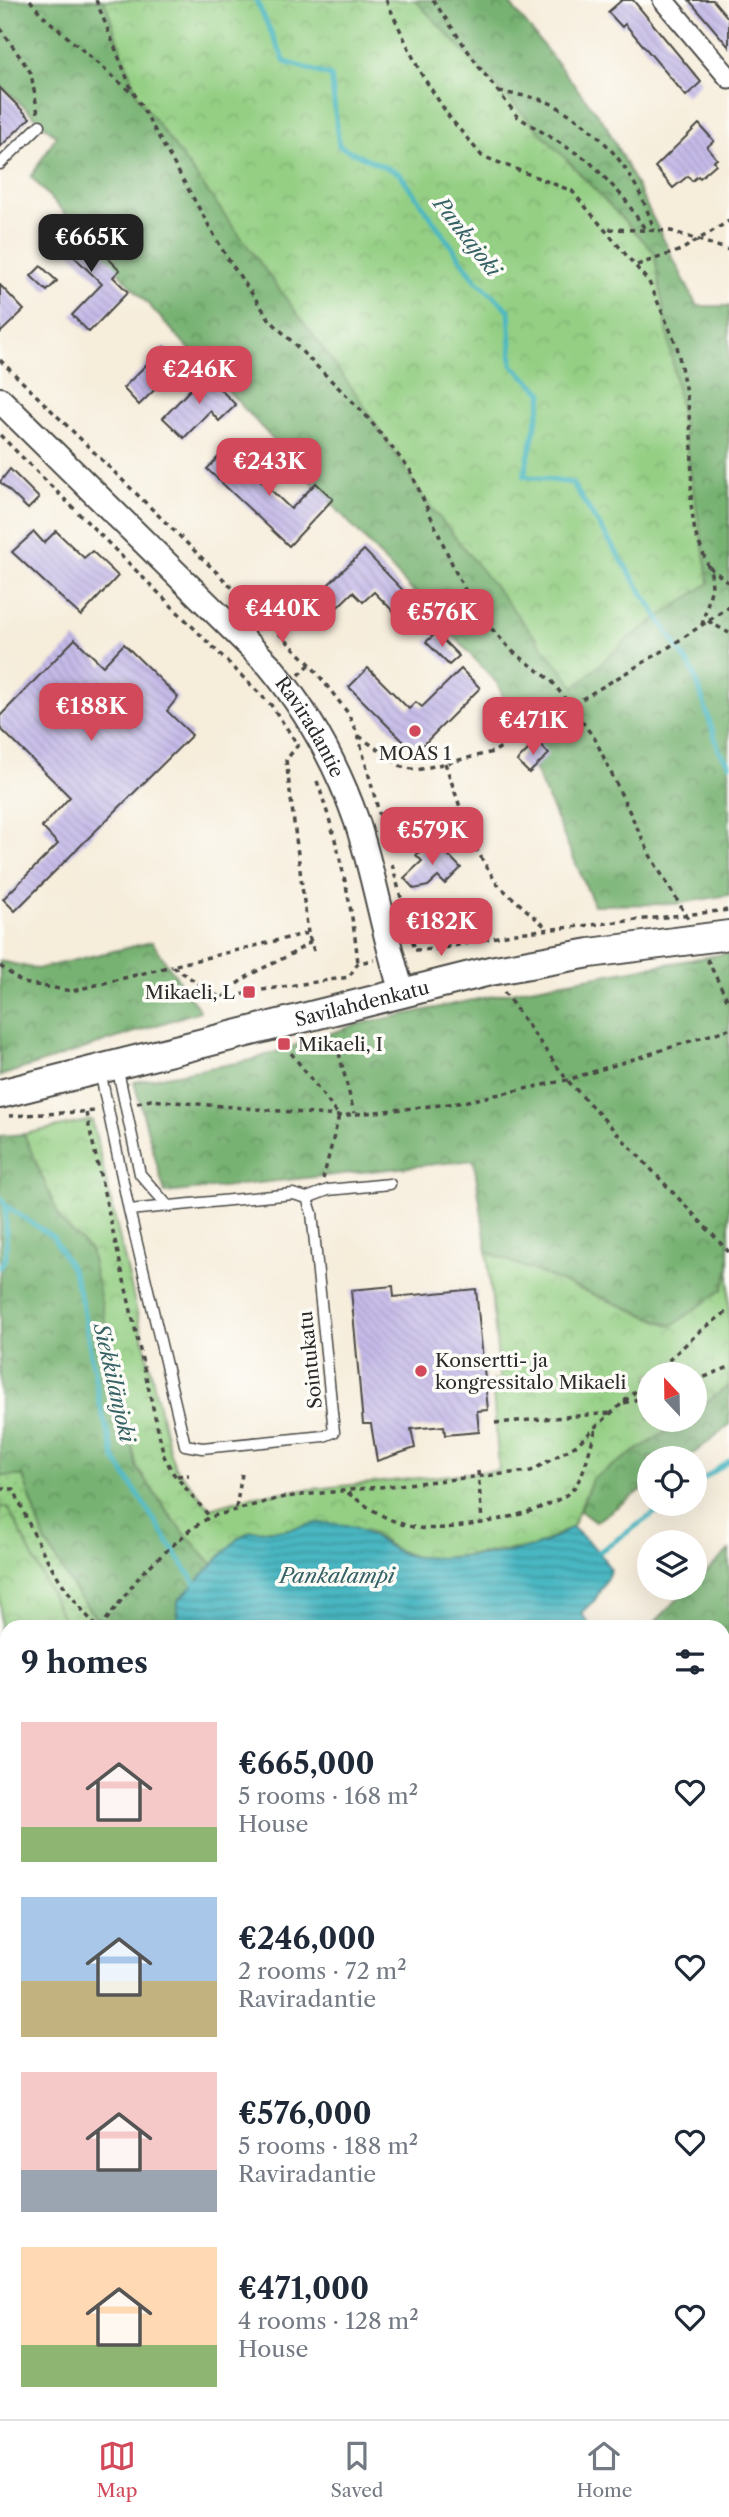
<!DOCTYPE html>
<html lang="en">
<head>
<meta charset="utf-8">
<style>
	body { margin:0; font-family:"Libre Caslon Text",serif; background:#f2f2f3; color:#1f2937; height:100vh; display:flex; flex-direction:column; font-size:26px; white-space:nowrap }
	* { box-sizing:border-box; margin:0 }
	p { font-size:23px; color:#747a83 }
	.icon { flex:none; width:38px; height:38px; fill:none; stroke:currentColor; stroke-width:2; stroke-linecap:round; stroke-linejoin:round }
	.map { position:relative; flex:1; overflow:hidden }
	.side { position:absolute; left:0px; top:1620px; width:730px; height:800px; display:flex; flex-direction:column; background:#fff; border-radius:21px 21px 0 0; box-shadow:0 7px 28px #0002 }
	.side>* { flex:none }
	.needle { width:46px; rotate:338deg }
	.buttons { position:absolute; left:637px; top:1362px; display:grid; gap:14px }
	.buttons a { display:grid; place-items:center; width:70px; height:70px; border-radius:50%; background:#fff; box-shadow:0 7px 28px #0002; font-size:35px }
	.price { position:absolute; translate:-50% -60px; padding:0 16px; border-radius:14px; background:#d1495b; color:#fff; font-size:23px; line-height:46px; filter:drop-shadow(0 2px 4px #0008) }
	.price::after { content:''; position:absolute; left:50%; top:42px; width:21px; height:16px; margin-left:-10px; background:inherit; clip-path:polygon(0 0,100% 0,50% 100%) }
	.price.on { background:#222; color:#fff }
	ul { padding:0; list-style:none }
	li { display:flex; align-items:center; gap:21px; height:175px; padding:0 21px }
	li span { display:grid; place-items:center; flex:none; width:196px; height:140px; border-radius:0px; color:#555 }
	li>.icon { margin-inline-start:auto }
	span .icon { width:84px; height:84px; fill:#fffc; stroke-width:1 }
	li b { font-size:30px }
	h2 { display:flex; justify-content:space-between; align-items:center; height:84px; padding:0 21px; font-size:30px }
	.menu { display:flex; justify-content:space-around; align-items:center; height:98px; border-top:2px solid #e0e1e3; background:#fff; font-size:19px; color:#747a83 }
	.menu a { display:grid; justify-items:center; gap:4px }
	.menu .on { color:#d1495b }
	.map>svg:first-child { display:block }
</style>
</head>
<body>
<div class="map">
<svg width="729" height="2419" viewBox="0 0 729 2419">
	<defs>
		<pattern id="grass-dots" width="8" height="8" patternUnits="userSpaceOnUse" patternTransform="scale(1.75)"><rect width="8" height="8" fill="#94cf84"/><path d="M2 2h.1M6 6h.1" fill="none" stroke="#80b272" stroke-width="1.8" stroke-linecap="round"/></pattern>
		<pattern id="forest-crowns" width="20" height="18" patternUnits="userSpaceOnUse" patternTransform="scale(1.75)"><rect width="20" height="18" fill="#77b272"/><path d="M2 6a3 3 0 1 1 6 0M12 15a3 3 0 1 1 6 0" fill="none" stroke="#62915e"/></pattern>
		<pattern id="cemetery-stones" width="16" height="16" patternUnits="userSpaceOnUse" patternTransform="scale(1.75)"><rect width="16" height="16" fill="#94cf84"/><path d="M2 7V4a2 2 0 0 1 4 0v3zM10 15v-3a2 2 0 0 1 4 0v3z" fill="#80b272"/></pattern>
		<pattern id="park-crowns" width="20" height="18" patternUnits="userSpaceOnUse" patternTransform="scale(1.75)"><rect width="20" height="18" fill="#94cf84"/><path d="M2 6a3 3 0 1 1 6 0M12 15a3 3 0 1 1 6 0" fill="none" stroke="#80b272"/></pattern>
		<pattern id="water-rules" width="6" height="5" patternUnits="userSpaceOnUse" patternTransform="scale(1.75)"><rect width="6" height="5" fill="#48b7c2"/><path d="M0 2.5h6" fill="none" stroke="#3c959e"/></pattern>
		<pattern id="building-back-hatch" width="6" height="6" patternUnits="userSpaceOnUse" patternTransform="scale(1.75)"><rect width="6" height="6" fill="#c5bae8"/><path d="M-1 5l2 2M0 0l6 6M5-1l2 2" fill="none" stroke="#a9a0c7"/></pattern>
	</defs>
	<rect width="100%" height="100%" fill="#fdfcf7"/>
	<filter id="ink" filterUnits="userSpaceOnUse"><feTurbulence type="fractalNoise" baseFrequency=".0143" numOctaves="2"/><feDisplacementMap in="SourceGraphic" scale="14" xChannelSelector="R" yChannelSelector="G"/><feConvolveMatrix kernelMatrix="1 2 1 2 8 2 1 2 1" color-interpolation-filters="sRGB"/></filter>
	<filter id="wash" filterUnits="userSpaceOnUse"><feTurbulence type="fractalNoise" baseFrequency=".00686" numOctaves="4" result="noise"/><feDisplacementMap in="SourceGraphic" scale="28" xChannelSelector="R" yChannelSelector="G"/><feGaussianBlur stdDeviation="1.57" result="paint"/><feColorMatrix in="noise" values="0 0 0 0 0 0 0 0 0 0 0 0 0 0 0 0 0 1.4 0 .05"/><feComposite in="paint" operator="in"/></filter>
	<g filter="url(#wash)">
		<rect width="100%" height="100%" fill="#f6eddb"/>
		<path fill="url(#grass-dots)" stroke="#607d58" stroke-width="2" d="M0,1476H23L46,1541L75,1591L103,1627L7,1628V1803L0,1798Z"/>
		<g fill="url(#forest-crowns)" stroke="#516e4e" stroke-width="2">
			<path d="M0,0H507L606,125L697,306H729V895L675,904L594,905L497,683L31,177L56,136L0,85Z"/>
			<path d="M152,942L200,1011L0,1076V961L37,969Z"/>
			<path d="M729,953V1268L723,1289L673,1326L487,1252L474,1160L165,1193L134,1082L252,1060L355,1025L530,988Z"/>
			<path d="M24,1134L61,1220L94,1254L137,1468L173,1520L214,1566L178,1600L177,1627H103L75,1591L45,1541L23,1476H0V1136Z"/>
			<path d="M729,1385V1425L688,1458H649V1485L595,1522L580,1511L592,1479L686,1419H695V1412Z"/>
			<path d="M729,1550V2237L724,2242L729,2248V2419H684L685,2413H723V1628H649L690,1587H695V1583Z"/>
			<path d="M0,1798L7,1803V1885L0,1879Z"/>
			<path d="M7,2005V2335L0,2331V2020Z"/>
		</g>
		<path fill="url(#cemetery-stones)" stroke="#607d58" stroke-width="2" d="M0,1879L7,1885V2005L0,2020Z"/>
		<g fill="url(#park-crowns)" stroke="#607d58" stroke-width="2">
			<path d="M104,0H415L654,252L709,583L630,637L575,687L423,497L357,395L138,97Z"/>
			<path d="M92,1120L170,1453L175,1467L210,1508L249,1497L283,1492L499,1470L492,1381L500,1379L487,1252L672,1326L723,1289L729,1268V1385L695,1412V1374H649V1419H686L592,1479L572,1527L535,1547L423,1560L397,1550L368,1531L318,1523L285,1530L251,1531L238,1538L214,1566L179,1527L137,1468L90,1250L61,1221L24,1134Z"/>
			<path d="M0,1507H8L67,1627L7,1628V1787L0,1781Z"/>
		</g>
		<path fill="url(#water-rules)" stroke="#3a7176" stroke-width="2" d="M318,1523C366,1523 363,1534 401,1553C423,1564 508,1553 534,1547C547,1544 560,1534 572,1527L599,1552L611,1570L595,1600L581,1613L592,1627H177L178,1601L238,1538L251,1531L285,1530Z"/>
		<g fill="none" stroke-linecap="round" stroke-linejoin="round">
			<g stroke="#48b7c2" stroke-width="5">
				<path d="M256,0L285,62L331,76L339,146L400,174L475,279L509,310L512,365L543,393L524,476L572,483L694,673L719,750L729,764"/>
				<path d="M0,1197L6,1206L53,1237L73,1272L82,1303L99,1401L115,1459L196,1585"/>
				<path d="M0,1267L6,1258V1206"/>
				<path d="M695,1485L729,1461"/>
				<path d="M599,1552L669,1503"/>
				<path d="M0,1819L7,1824"/>
			</g>
		</g>
		<g id="blocks">
			<g fill="url(#building-back-hatch)">
				<path d="M622,0H633L701,82L686,96L625,24L622,27L608,12Z"/>
				<path d="M689,0H713L729,19V47Z"/>
				<path d="M0,88L30,118L0,147Z"/>
				<path d="M699,124L714,141L707,147L717,159L714,161L716,164L700,178L698,176L692,181L688,176L673,188L655,167Z"/>
				<path d="M65,216L120,270L113,277L128,292L89,332L72,315L102,284L49,232Z"/>
				<path d="M41,266L57,281L47,291L31,276Z"/>
				<path d="M0,285L24,310L0,333Z"/>
				<path d="M164,347L181,364L139,405L123,388Z"/>
				<path d="M205,374L236,405L219,421L210,411L184,438L163,418Z"/>
				<path d="M227,448L291,509L316,483L333,499L289,546L207,469Z"/>
				<path d="M10,469L39,498L28,509L0,482Z"/>
				<path d="M56,531L84,558L92,551L118,576L81,616L12,552L34,532L44,543Z"/>
				<path d="M364,550L419,607L404,622L374,592L363,602L353,592L319,625L303,609Z"/>
				<path d="M436,633L459,656L449,665L426,642Z"/>
				<path d="M75,639L103,666L124,644L178,697L167,711L192,735L15,911L3,899L58,844L42,827L70,797L0,728V716Z"/>
				<path d="M368,668L409,709L416,702L422,707L461,669L480,688L415,753L349,687Z"/>
				<path d="M537,741L549,754L529,773L517,761Z"/>
				<path d="M433,839L461,868L445,884L438,877L428,886L414,889L404,878L422,861L416,855Z"/>
				<path d="M393,1286L394,1297L476,1289L488,1410L477,1411L479,1432L445,1435L444,1426L411,1429L415,1448L377,1461L371,1424H363L351,1290Z"/>
			</g>
		</g>
	</g>
	<g filter="url(#ink)">
		<use href="#blocks" fill-opacity="0" stroke="#494845" stroke-width="2"/>
		<g fill="none" stroke-linecap="round" stroke-linejoin="round">
			<defs>
				<g id="service">
					<path d="M0,164L40,125"/>
					<path d="M117,1066L140,1174L168,1206"/>
					<path d="M100,1071L129,1210L185,1445L202,1448L324,1436L334,1432L312,1213L307,1198L293,1194L129,1210"/>
					<path d="M307,1198L328,1190L390,1184"/>
					<path d="M723,1715L729,1707"/>
					<path d="M407,2413L409,2419"/>
				</g>
				<path id="minor" d="M663,0L729,78"/>
				<g id="tertiary">
					<path id="s1" d="M0,400L269,665C308,712 337,764 357,822C375,877 384,936 402,992"/>
					<path d="M0,2384L7,2389"/>
					<path d="M56,2413L68,2419"/>
				</g>
				<g id="secondary">
					<path id="s2" d="M0,1094L490,971L590,953L729,935"/>
				</g>
			</defs>
			<use href="#service" stroke="#494845" stroke-width="13"/>
			<use href="#minor" stroke="#494845" stroke-width="23"/>
			<use href="#tertiary" stroke="#494845" stroke-width="28"/>
			<use href="#secondary" stroke="#494845" stroke-width="32"/>
			<g stroke="#494845" stroke-width="3.5" stroke-dasharray="5 5" stroke-linecap="butt">
				<path d="M30,0L42,15L132,93"/>
				<path d="M96,0L131,88L226,256L270,320L363,412L410,470L458,577L479,615L512,651L551,680L595,739L651,857L689,920"/>
				<path d="M386,0L420,72L450,118L482,156L572,191L649,282L677,346L688,403L692,448L691,504L695,533L711,573L712,587L702,625"/>
				<path d="M433,0L479,67L518,117L589,161L624,198L645,229"/>
				<path d="M0,28L31,73L38,114"/>
				<path d="M499,92C515,95 537,96 552,104C604,131 637,174 654,230"/>
				<path d="M609,229L671,231L729,250"/>
				<path d="M637,265L681,250L729,221"/>
				<path d="M0,360L310,664L348,713L358,735L389,850"/>
				<path d="M0,435L271,705L298,745L286,760L308,933"/>
				<path d="M709,567L729,583"/>
				<path d="M708,621L729,633"/>
				<path d="M299,675L310,664"/>
				<path d="M359,736L402,767L417,770L493,752L666,649L729,607"/>
				<path d="M445,763L472,842L497,884L548,929"/>
				<path d="M317,781C337,839 352,902 358,963"/>
				<path d="M392,864L415,950"/>
				<path d="M415,950L439,949L516,933L729,910"/>
				<path d="M314,951L308,933L172,966L219,997L231,999L249,992L349,977L358,963L374,960"/>
				<path d="M707,959L729,1003"/>
				<path d="M0,966L23,983L72,991L172,966"/>
				<path d="M504,992L567,1080L729,1252"/>
				<path d="M223,998C245,969 283,964 311,941"/>
				<path d="M285,1045L339,1116L323,1179"/>
				<path d="M339,1053L354,1113"/>
				<path d="M137,1103L151,1100L339,1116L458,1103L567,1080L729,1029"/>
				<path d="M86,1113L164,1456L173,1473L210,1517"/>
				<path d="M9,1116L96,1111"/>
				<path d="M654,1374L699,1332L729,1310"/>
				<path d="M695,1381L729,1367"/>
				<path d="M624,1403L649,1396"/>
				<path d="M495,1423L611,1413"/>
				<path d="M478,1471L482,1521"/>
				<path d="M177,1476L189,1475"/>
				<path d="M0,1489H14C37,1545 56,1582 98,1628"/>
				<path d="M348,1493C370,1509 391,1524 419,1528C452,1532 559,1513 576,1485C586,1470 590,1446 596,1429"/>
				<path d="M236,1508L242,1474"/>
				<path d="M100,1628L143,1572L191,1529L210,1517L284,1497L531,1471L575,1446L649,1379"/>
				<path d="M723,2109L729,2105"/>
				<path d="M0,2112L7,2100"/>
				<path d="M723,2219L729,2227"/>
				<path d="M0,2352L7,2357"/>
				<path d="M135,2413L149,2419"/>
				<path d="M299,2419L303,2413"/>
			</g>
			<use href="#service" stroke="#fff" stroke-width="10"/>
			<use href="#minor" stroke="#fff" stroke-width="19"/>
			<use href="#tertiary" stroke="#fff" stroke-width="24"/>
			<use href="#secondary" stroke="#fff" stroke-width="28"/>
		</g>
	</g>
	<g fill="#d1495b" stroke="#fdfcf7" stroke-width="2.5">
		<circle cx="415" cy="731" r="7"/>
		<rect x="242" y="985" width="14" height="14" rx="3.5"/>
		<rect x="277" y="1037" width="14" height="14" rx="3.5"/>
		<circle cx="421" cy="1371" r="7"/>
	</g>
	<g text-anchor="middle" stroke-width="7" stroke-linejoin="round" paint-order="stroke">
		<g font-size="19" fill="#2b2b2b" stroke="#fdfcf7">
			<text dy="7" stroke="none"><textPath href="#s1" startOffset="452">Raviradantie</textPath></text>
			<text dy="7" stroke="none"><textPath href="#s2" startOffset="373">Savilahdenkatu</textPath></text>
			<text transform="translate(310 1360) rotate(-96)" y="7">Sointukatu</text>
		</g>
		<g font-size="19" fill="#2b2b2b" stroke="#fdfcf7" text-anchor="start">
			<text x="415" y="760" text-anchor="middle">MOAS 1</text>
			<text x="235" y="999" text-anchor="end">Mikaeli, L</text>
			<text x="298" y="1051">Mikaeli, I</text>
			<text x="435" y="1367">Konsertti- ja<tspan x="435" dy="22">kongressitalo Mikaeli</tspan></text>
		</g>
		<g font-size="21" font-style="italic" fill="#376367" stroke="#fdfcf7">
			<text transform="translate(467 237) rotate(52)" y="7">Pankajoki</text>
			<text transform="translate(114 1383) rotate(77)" y="7">Siekkilänjoki</text>
			<text x="337" y="1583">Pankalampi</text>
		</g>
	</g>
</svg>
<div class="buttons">
<a><svg class="needle" viewBox="-14 -14 28 28"><path d="M0-13l5 13h-10z" fill="#e53935"/><path d="M0 13l5-13h-10z" fill="#747a83"/></svg></a>
<a><svg class="icon" aria-label="locate" viewBox="0 0 24 24"><circle cx="12" cy="12" r="6"/><path d="M12 2v4M12 18v4M2 12h4M18 12h4"/></svg></a>
<a><svg class="icon" aria-label="layers" viewBox="0 0 24 24"><path d="M12 4l9 5-9 5-9-5zM3 14l9 5 9-5"/></svg></a>
</div>
<b class="price on" style="left:91px;top:274px">€665K</b>
<b class="price" style="left:199px;top:406px">€246K</b>
<b class="price" style="left:269px;top:498px">€243K</b>
<b class="price" style="left:282px;top:645px">€440K</b>
<b class="price" style="left:442px;top:649px">€576K</b>
<b class="price" style="left:91px;top:743px">€188K</b>
<b class="price" style="left:533px;top:757px">€471K</b>
<b class="price" style="left:432px;top:867px">€579K</b>
<b class="price" style="left:441px;top:958px">€182K</b>
<section class="side">
<h2>9 homes<svg class="icon" aria-label="filters" viewBox="0 0 24 24"><path d="M4 7h16M4 17h16"/><circle cx="9" cy="7" r="2"/><circle cx="15" cy="17" r="2"/></svg></h2>
<ul>
<li><span style="background:linear-gradient(#f6c9c9 75%,#8fb573 0)"><svg class="icon" aria-label="home" viewBox="0 0 24 24"><path d="M3 11l9-7 9 7M6 9v11h12V9"/></svg></span><div><b>€665,000</b><p>5 rooms · 168 m²</p><p>House</p></div><svg class="icon" aria-label="heart" viewBox="0 0 24 24"><path d="M12 20l-8-8c-3-5 5-10 8-4 3-6 11-1 8 4z"/></svg></li>
<li><span style="background:linear-gradient(#a9c7e8 60%,#c2b280 0)"><svg class="icon" aria-label="home" viewBox="0 0 24 24"><path d="M3 11l9-7 9 7M6 9v11h12V9"/></svg></span><div><b>€246,000</b><p>2 rooms · 72 m²</p><p>Raviradantie</p></div><svg class="icon" aria-label="heart" viewBox="0 0 24 24"><path d="M12 20l-8-8c-3-5 5-10 8-4 3-6 11-1 8 4z"/></svg></li>
<li><span style="background:linear-gradient(#f6c9c9 70%,#9aa5b1 0)"><svg class="icon" aria-label="home" viewBox="0 0 24 24"><path d="M3 11l9-7 9 7M6 9v11h12V9"/></svg></span><div><b>€576,000</b><p>5 rooms · 188 m²</p><p>Raviradantie</p></div><svg class="icon" aria-label="heart" viewBox="0 0 24 24"><path d="M12 20l-8-8c-3-5 5-10 8-4 3-6 11-1 8 4z"/></svg></li>
<li><span style="background:linear-gradient(#ffd9b3 70%,#8fb573 0)"><svg class="icon" aria-label="home" viewBox="0 0 24 24"><path d="M3 11l9-7 9 7M6 9v11h12V9"/></svg></span><div><b>€471,000</b><p>4 rooms · 128 m²</p><p>House</p></div><svg class="icon" aria-label="heart" viewBox="0 0 24 24"><path d="M12 20l-8-8c-3-5 5-10 8-4 3-6 11-1 8 4z"/></svg></li>
</ul>
</section>
</div>
<nav class="menu">
<a class="on"><svg class="icon" aria-label="map" viewBox="0 0 24 24"><path d="M3 6l6-2 6 2 6-2v14l-6 2-6-2-6 2zM9 4v14M15 6v14"/></svg>Map</a>
<a><svg class="icon" aria-label="saved" viewBox="0 0 24 24"><path d="M7 4h10v16l-5-4-5 4z"/></svg>Saved</a>
<a><svg class="icon" aria-label="home" viewBox="0 0 24 24"><path d="M3 11l9-7 9 7M6 9v11h12V9"/></svg>Home</a>
</nav>
</body>
</html>
